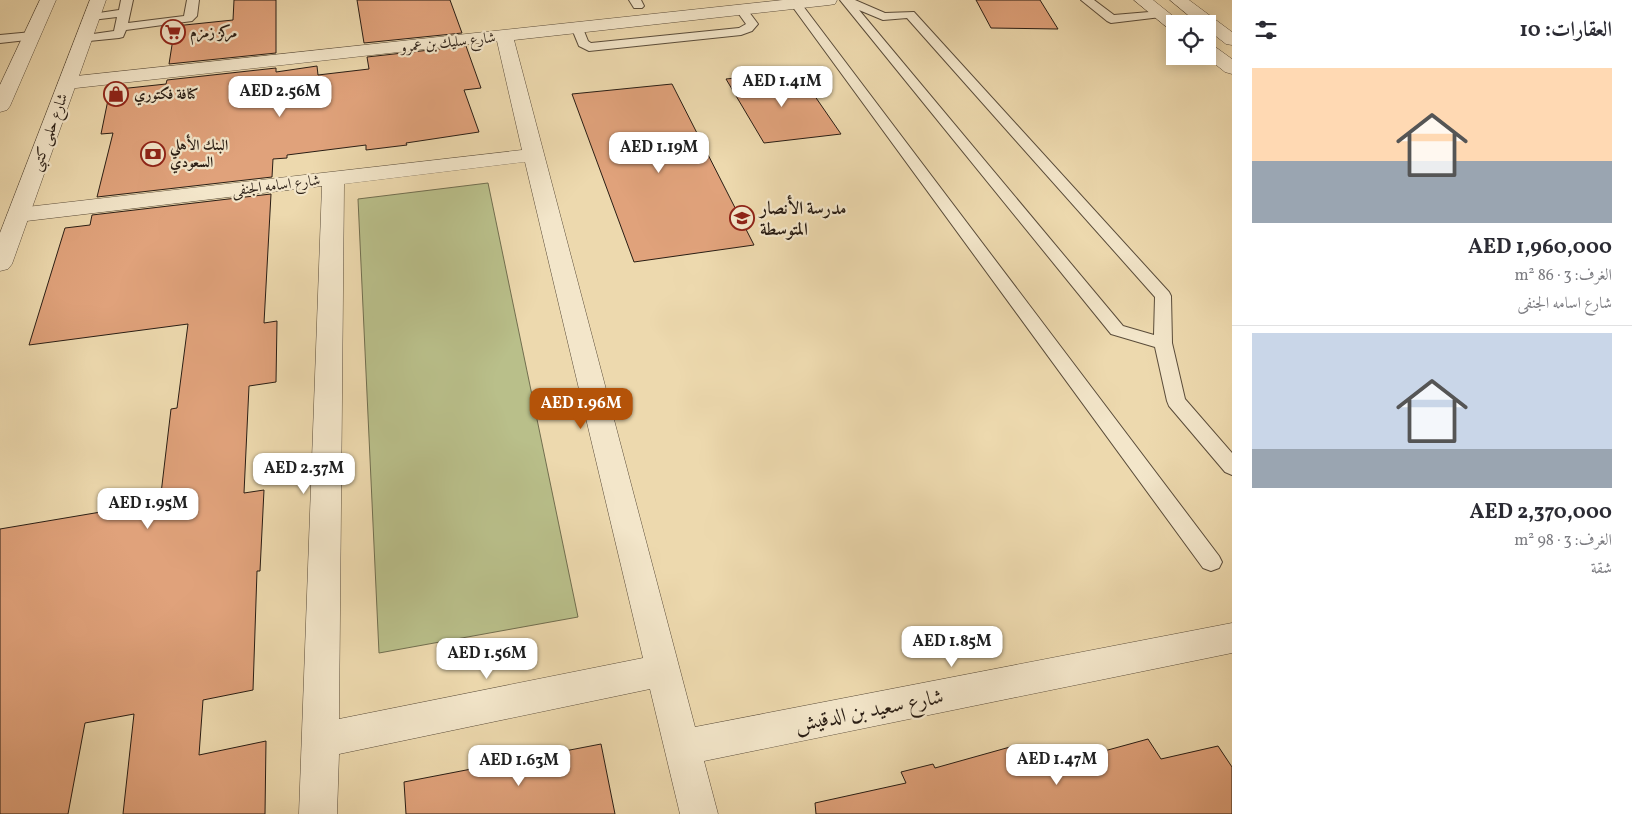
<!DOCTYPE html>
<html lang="ar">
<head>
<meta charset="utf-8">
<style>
	body { margin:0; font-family:Vollkorn,Amiri,serif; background:#f2f2f3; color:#2b2b33; direction:rtl; height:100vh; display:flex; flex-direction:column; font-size:19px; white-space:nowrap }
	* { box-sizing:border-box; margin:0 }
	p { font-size:16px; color:#7c7c81 }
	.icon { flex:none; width:28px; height:28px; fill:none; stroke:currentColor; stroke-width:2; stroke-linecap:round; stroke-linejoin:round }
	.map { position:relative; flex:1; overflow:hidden; direction:ltr }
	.details { display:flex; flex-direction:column; background:#fff; width:400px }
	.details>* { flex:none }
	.controls { position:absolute; left:1166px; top:15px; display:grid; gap:10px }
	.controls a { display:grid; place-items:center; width:50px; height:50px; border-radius:0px; background:#fff; box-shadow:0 2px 12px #0003; font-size:25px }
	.price { position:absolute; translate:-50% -42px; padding:0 11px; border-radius:10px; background:#fff; color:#222; font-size:16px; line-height:32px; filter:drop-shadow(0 1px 2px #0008) }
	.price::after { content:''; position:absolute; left:50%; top:30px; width:15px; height:11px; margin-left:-8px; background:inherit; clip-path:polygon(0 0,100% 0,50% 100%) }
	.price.selected { background:#b45309; color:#fff }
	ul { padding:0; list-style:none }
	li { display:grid; align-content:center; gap:10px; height:265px; padding:0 20px }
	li+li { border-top:1px solid #e1e1e2 }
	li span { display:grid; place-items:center; height:155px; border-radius:0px; color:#555 }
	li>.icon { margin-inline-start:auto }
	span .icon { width:90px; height:90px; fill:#fffc; stroke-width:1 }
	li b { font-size:21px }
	h2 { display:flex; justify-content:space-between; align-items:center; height:60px; padding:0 20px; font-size:21px }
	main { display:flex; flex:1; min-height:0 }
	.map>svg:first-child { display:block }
</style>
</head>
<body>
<main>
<section class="details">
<h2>العقارات: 10<svg class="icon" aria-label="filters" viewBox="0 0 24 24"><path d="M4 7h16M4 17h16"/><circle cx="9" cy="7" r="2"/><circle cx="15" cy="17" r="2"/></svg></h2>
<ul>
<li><span style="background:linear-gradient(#ffd9b3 60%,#9aa5b1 0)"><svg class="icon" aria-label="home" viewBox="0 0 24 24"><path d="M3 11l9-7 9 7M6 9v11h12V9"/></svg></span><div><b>AED 1,960,000</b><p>الغرف: 3 · 86 m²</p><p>شارع اسامه الجنفى</p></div></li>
<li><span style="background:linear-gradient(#c9d6e8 75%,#9aa5b1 0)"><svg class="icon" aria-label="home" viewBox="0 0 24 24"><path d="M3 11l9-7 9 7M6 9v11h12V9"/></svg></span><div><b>AED 2,370,000</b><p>الغرف: 3 · 98 m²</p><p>شقة</p></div></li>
</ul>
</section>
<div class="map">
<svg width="1232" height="814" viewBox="0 0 1232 814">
	<rect width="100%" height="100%" fill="#edd9ae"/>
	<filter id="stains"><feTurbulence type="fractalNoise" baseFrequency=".004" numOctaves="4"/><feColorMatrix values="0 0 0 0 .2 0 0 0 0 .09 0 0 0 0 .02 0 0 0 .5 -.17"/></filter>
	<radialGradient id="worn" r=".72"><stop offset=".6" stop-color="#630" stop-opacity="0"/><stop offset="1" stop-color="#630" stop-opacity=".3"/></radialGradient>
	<path fill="#b9bf8a" stroke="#716e4f" d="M488,183L578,617L379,653L358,199Z"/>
	<g fill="#e0a27b" stroke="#291d14">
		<path d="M234,0H276V53L169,64L175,26L233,20Z"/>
		<path d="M357,0H450L462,33L364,43Z"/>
		<path d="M976,0H1040L1058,29L991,28Z"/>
		<path d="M466,46L481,88L464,90L479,132L406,143L407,145L366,150V145L287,155V158L273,159L272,177L97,197L113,133L101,134L110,90L166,84L167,80L276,68V72L317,66L318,75L369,69L367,57Z"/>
		<path d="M793,72L798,79H803L841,134L764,143L726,79Z"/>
		<path d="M672,84L754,245L634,262L572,94Z"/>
		<path d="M271,194L264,323L277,321L276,382L249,386L244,493L264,490L260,571H257L253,690L203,700L199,755L266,741L265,814H123L134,714L85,723L68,814H0V529L160,502L171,409L177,408L188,324L29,345L65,228L90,225L92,215Z"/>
		<path d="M1148,739L1161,759L1218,746L1232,767V814H816L815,803L906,783L901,772L933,764L935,768L1010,747L1024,773Z"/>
		<path d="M601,744L615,814H406L404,782Z"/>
	</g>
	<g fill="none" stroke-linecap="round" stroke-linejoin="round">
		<defs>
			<g id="service">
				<path d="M121,0H133L128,23L184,16L187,0H199L197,16L192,21L126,30L123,37L119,38L79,42L77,39L79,36L114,31L117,17L92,20L86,17L92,14L119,10Z"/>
				<path d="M629,0H641L644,6L642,8H634Z"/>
				<path d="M840,0H855L885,13L914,12L1169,292L1171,296L1172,343L1185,399L1232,453V475L1225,472L1169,406L1167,401L1155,347L1111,334ZM859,10L883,20L907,18L1155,297L1154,335L1123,326Z"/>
				<path d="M1081,0H1094L1114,15L1161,11L1167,14L1161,17L1111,23L1107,21Z"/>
				<path d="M796,1L800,2L1219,556L1222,562L1219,568L1211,571L1203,568L792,6L790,4L792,2Z"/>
				<path d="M742,7L746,8L758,24L752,31L741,35L589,51L579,46L572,29L574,26H582L588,41L591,43L739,28L746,24L736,10Z"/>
				<path d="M32,32L38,36L36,39L0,43V35Z"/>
			</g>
			<g id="minor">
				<path d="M783,0H837L835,4L829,5L514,40L695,727L1232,623V653L704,761L718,814H680L650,689L339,754L337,814H299L322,186L18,222L10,220L7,215L10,210L18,208L522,150L497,41L67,89L60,87L58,83L60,79L67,77ZM525,162L643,658L339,719L344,184Z"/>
				<path d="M1134,0H1153L1183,24H1175V30L1169,29Z"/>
				<path d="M1170,0H1189L1232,32V45L1226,44L1208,30V24H1199Z"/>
				<path d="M1208,45L1214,46L1232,59V74L1225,72L1205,56H1208Z"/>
			</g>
			<g id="tertiary">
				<path d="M40,0H56L10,106L7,110L0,112V85Z"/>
				<path d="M90,0H106L12,264L8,269L0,271V233Z"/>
			</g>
		</defs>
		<use href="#service" stroke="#5a4c3a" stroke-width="2"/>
		<use href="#minor" stroke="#5a4c3a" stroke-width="1"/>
		<use href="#tertiary" stroke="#5a4c3a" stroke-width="1"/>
		<use href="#service" fill="#f3e6ca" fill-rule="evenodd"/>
		<use href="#minor" fill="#f3e6ca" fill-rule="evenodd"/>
		<use href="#tertiary" fill="#f3e6ca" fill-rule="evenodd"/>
	</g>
	<defs>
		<symbol id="supermarket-ring" viewBox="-11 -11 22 22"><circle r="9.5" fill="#f3e6ca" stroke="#8f2418" stroke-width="1.5"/><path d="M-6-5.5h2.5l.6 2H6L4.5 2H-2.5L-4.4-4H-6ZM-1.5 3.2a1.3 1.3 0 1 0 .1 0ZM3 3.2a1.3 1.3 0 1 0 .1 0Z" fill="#8f2418"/></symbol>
		<symbol id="shop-ring" viewBox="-11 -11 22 22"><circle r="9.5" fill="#f3e6ca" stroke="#8f2418" stroke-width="1.5"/><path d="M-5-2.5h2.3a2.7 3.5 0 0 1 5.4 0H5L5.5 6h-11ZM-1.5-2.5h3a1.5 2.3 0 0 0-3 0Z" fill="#8f2418"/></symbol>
		<symbol id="bank-ring" viewBox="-11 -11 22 22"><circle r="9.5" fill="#f3e6ca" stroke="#8f2418" stroke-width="1.5"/><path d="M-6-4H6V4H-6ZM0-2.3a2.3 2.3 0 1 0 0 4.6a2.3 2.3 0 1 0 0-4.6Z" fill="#8f2418"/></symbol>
		<symbol id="school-ring" viewBox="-11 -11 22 22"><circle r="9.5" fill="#f3e6ca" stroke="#8f2418" stroke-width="1.5"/><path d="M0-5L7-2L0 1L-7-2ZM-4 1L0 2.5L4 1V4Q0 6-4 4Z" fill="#8f2418"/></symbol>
	</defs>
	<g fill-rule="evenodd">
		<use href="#supermarket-ring" x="159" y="18" width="28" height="28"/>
		<use href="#shop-ring" x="102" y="80" width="28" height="28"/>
		<use href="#bank-ring" x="139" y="140" width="28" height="28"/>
		<use href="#school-ring" x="728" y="204" width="28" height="28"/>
	</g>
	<g text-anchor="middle" stroke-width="4.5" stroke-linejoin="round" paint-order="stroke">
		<g font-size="15" font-weight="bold" fill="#291d14" stroke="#f3e6ca" text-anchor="start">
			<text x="190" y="37">مركز زمزم</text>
			<text x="134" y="99">كنافة فكتوري</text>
			<text x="170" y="150">البنك الأهلي<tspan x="170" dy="17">السعودي</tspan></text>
		</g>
		<g font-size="15" fill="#291d14" stroke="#f3e6ca">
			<text transform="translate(448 42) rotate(-6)" y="5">شارع سليك بن عمرو</text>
			<text transform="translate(49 132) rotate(-70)" y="5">شارع حلمى كتبى</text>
			<text transform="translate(276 185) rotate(-7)" y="5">شارع اسامه الجنفى</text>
		</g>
		<g font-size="18" font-weight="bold" fill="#291d14" stroke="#f3e6ca" text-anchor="start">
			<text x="760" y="214">مدرسة الأنصار<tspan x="760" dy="21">المتوسطة</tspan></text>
		</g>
		<g font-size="21" fill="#291d14" stroke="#f3e6ca">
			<text transform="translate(869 710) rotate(-11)" y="7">شارع سعيد بن الدقيش</text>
		</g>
	</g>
	<rect width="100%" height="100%" filter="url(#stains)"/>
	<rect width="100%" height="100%" fill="url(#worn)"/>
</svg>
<div class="controls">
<a><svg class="icon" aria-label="locate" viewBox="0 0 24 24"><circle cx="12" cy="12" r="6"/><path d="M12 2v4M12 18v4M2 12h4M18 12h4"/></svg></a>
</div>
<b class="price" style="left:782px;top:108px">AED 1.41M</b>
<b class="price" style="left:280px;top:118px">AED 2.56M</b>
<b class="price" style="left:659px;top:174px">AED 1.19M</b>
<b class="price selected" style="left:581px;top:430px">AED 1.96M</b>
<b class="price" style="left:304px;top:495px">AED 2.37M</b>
<b class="price" style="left:148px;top:530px">AED 1.95M</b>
<b class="price" style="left:952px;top:668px">AED 1.85M</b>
<b class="price" style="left:487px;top:680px">AED 1.56M</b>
<b class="price" style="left:1057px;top:786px">AED 1.47M</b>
<b class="price" style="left:519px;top:787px">AED 1.63M</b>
</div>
</main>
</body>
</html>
